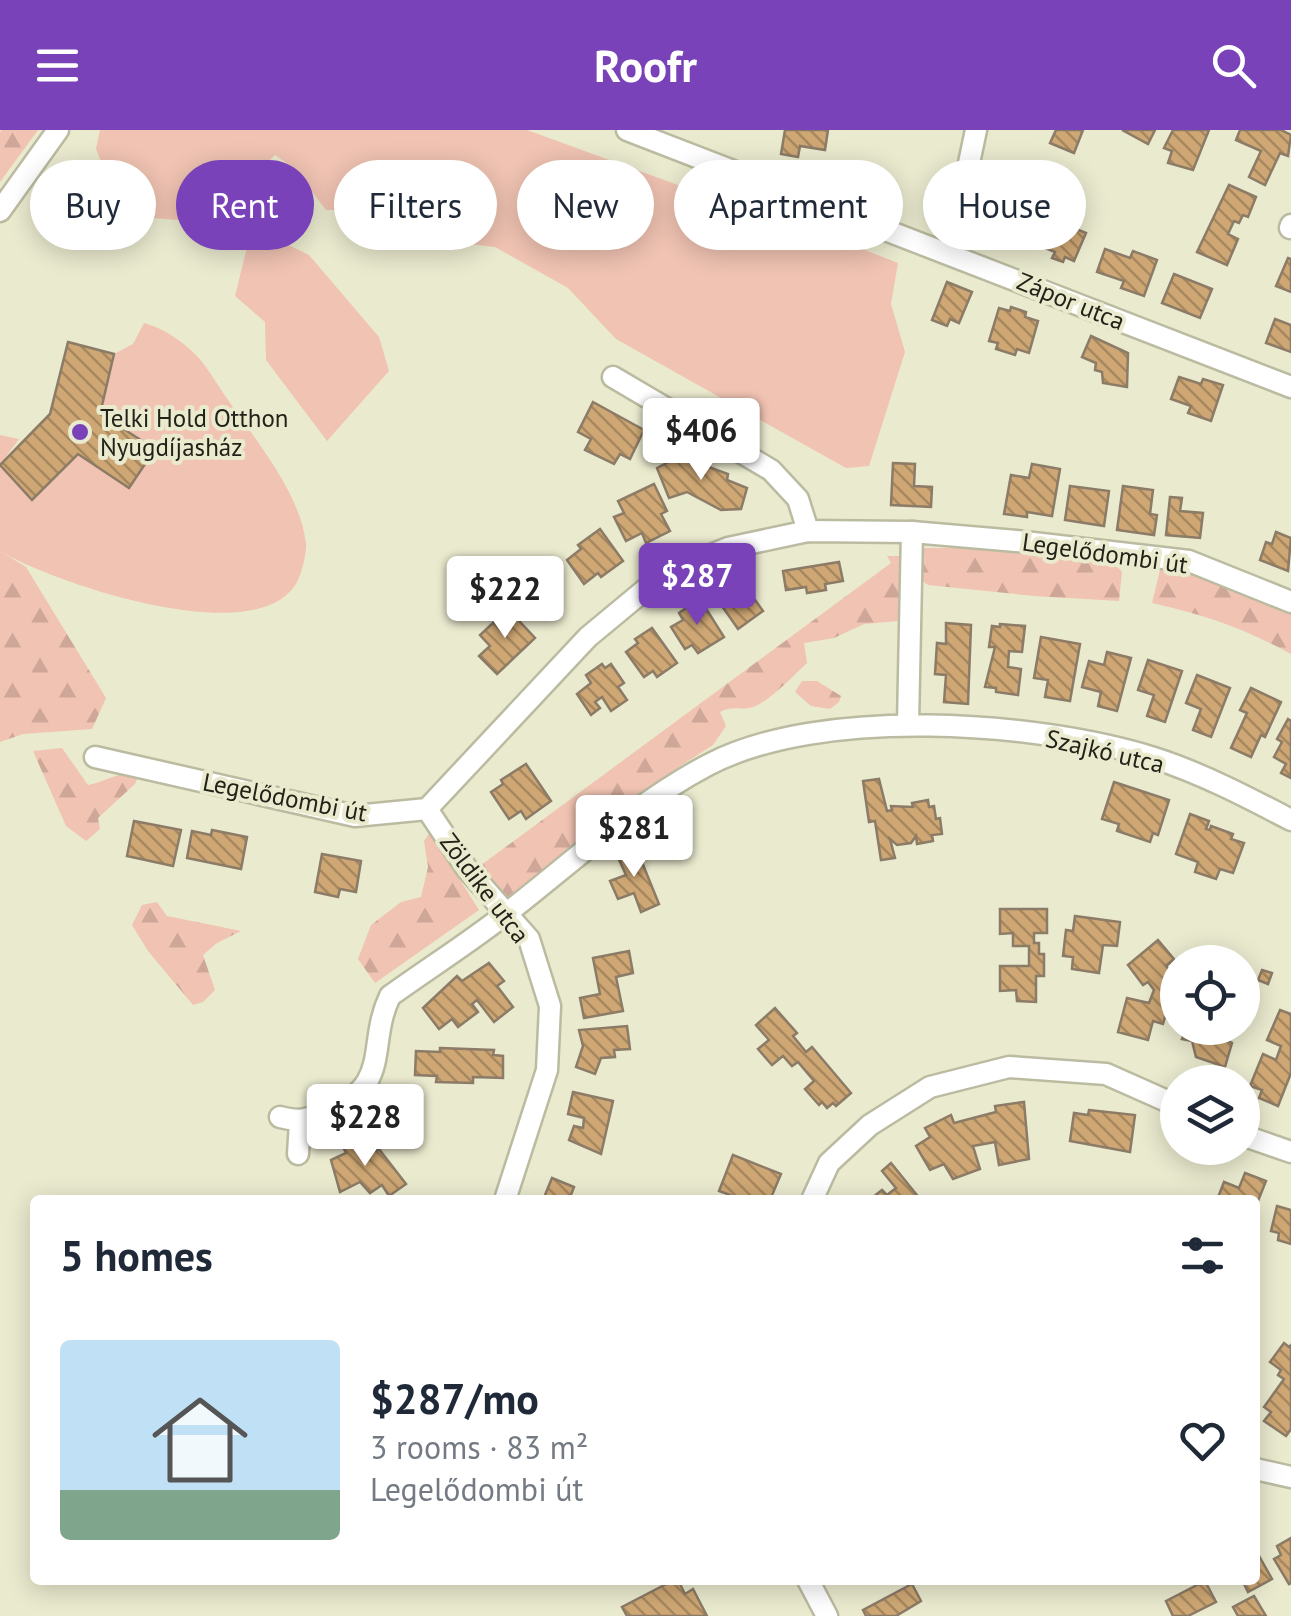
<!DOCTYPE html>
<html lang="en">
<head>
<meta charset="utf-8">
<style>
	body { margin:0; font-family:"PT Sans",sans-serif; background:#f2f2f3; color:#1f2937; height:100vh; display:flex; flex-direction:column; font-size:38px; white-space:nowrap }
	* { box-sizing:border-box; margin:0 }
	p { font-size:32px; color:#747a83 }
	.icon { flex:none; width:55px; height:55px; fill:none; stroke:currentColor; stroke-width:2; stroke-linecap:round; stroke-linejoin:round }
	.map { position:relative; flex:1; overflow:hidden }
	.side { position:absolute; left:30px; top:1065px; width:1230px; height:390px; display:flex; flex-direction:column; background:#fff; border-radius:10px; box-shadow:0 5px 25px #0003 }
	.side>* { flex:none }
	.guide { position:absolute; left:30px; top:30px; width:1232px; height:90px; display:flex; gap:20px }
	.buttons { position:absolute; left:1160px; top:815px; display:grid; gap:20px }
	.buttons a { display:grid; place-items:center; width:100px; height:100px; border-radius:50%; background:#fff; box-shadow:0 5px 25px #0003; font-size:50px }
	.price { position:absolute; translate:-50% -85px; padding:0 22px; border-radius:10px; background:#fff; color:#222; font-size:32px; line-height:65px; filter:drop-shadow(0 2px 5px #0008) }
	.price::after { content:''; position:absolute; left:50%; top:60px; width:30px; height:22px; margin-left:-15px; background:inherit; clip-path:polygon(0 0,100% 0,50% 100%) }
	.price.current { background:#7942b8; color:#fff }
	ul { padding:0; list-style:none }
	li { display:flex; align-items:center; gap:30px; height:250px; padding:0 30px }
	li span { display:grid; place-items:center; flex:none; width:280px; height:200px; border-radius:10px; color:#555 }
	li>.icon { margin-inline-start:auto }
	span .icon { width:120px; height:120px; fill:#fffc; stroke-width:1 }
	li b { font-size:42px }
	h2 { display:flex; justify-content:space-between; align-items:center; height:120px; padding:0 30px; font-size:42px }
	.pill { padding:0 35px; border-radius:45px; background:#fff; box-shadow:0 5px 25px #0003; font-size:35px; line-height:90px }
	.pill.current { background:#7942b8; color:#fff }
	header { display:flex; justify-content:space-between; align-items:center; height:130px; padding:0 30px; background:#7942b8; color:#fff; font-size:45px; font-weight:700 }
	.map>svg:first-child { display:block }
</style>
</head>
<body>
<header><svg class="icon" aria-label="menu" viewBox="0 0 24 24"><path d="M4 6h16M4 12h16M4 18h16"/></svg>Roofr<svg class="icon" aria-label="search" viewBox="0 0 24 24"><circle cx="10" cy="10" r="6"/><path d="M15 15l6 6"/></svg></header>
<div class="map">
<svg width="1291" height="1486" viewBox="0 0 1291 1486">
	<defs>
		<pattern id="forest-firs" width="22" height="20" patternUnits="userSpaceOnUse" patternTransform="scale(2.5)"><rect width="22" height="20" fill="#f0c3b2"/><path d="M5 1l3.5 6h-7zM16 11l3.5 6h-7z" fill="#cea798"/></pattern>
		<pattern id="building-back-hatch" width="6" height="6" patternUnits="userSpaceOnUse" patternTransform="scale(2.5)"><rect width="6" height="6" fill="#cea774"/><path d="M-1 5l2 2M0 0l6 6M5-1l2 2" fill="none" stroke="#a7885e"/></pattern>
	</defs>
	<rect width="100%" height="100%" fill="#eaeacf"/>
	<g fill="#f0c3b2">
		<path d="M100,0H527L678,55L788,90L898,133L891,174L905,222L869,336L846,338L616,209L568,158L495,117L433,110L383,79L326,80L295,39L275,25L250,50L217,93L153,88L110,55L96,19Z"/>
		<path d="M280,111L309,125L379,207L389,241L327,311L266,230L265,192L235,166L248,113Z"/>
		<path d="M144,193C165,199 179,209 195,224C207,236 216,253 226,267C255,310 299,360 306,413C307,422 302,441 298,450C262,525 51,452 0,421V305L19,309L0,335L32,370L78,324L130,356L155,319L100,284L114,224L133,214Z"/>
	</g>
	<g fill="url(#forest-firs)">
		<path d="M2,0H38L0,52V2Z"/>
		<path d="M921,418H981L1111,429L1122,442L1119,471L1034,466L928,455L916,447Z"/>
		<path d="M0,421L26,437L106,568L92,599L23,604L0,612Z"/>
		<path d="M887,426H903L898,491L864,494L834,508L804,513L807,533C794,545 769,572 753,577C741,581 733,575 720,582L726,596L713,615L671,642L500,773L477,738L891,433Z"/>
		<path d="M1160,440C1205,444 1248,464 1291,479V524C1246,499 1202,484 1152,473Z"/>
		<path d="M802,551H817L841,566L839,572L830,579L811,576L795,562Z"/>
		<path d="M62,618L88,655C108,651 119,641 139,643L135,654L98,688L100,699L86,711L66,696L33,621Z"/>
		<path d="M430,702L479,780L375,853L358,829L371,795L401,772L421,767L428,737L424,711Z"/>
		<path d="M157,772L167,786L241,801L217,813L203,825L215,860L203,872L193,875L148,821L132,795L142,775Z"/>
	</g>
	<g fill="url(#building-back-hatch)" stroke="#8b7b67" stroke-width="2.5">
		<path d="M785,0H828L825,20L800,16L798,27L781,24Z"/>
		<path d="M1056,0H1083L1074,23L1050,13Z"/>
		<path d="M1122,0H1155L1148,14Z"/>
		<path d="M1173,0H1209L1193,40L1168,33L1172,21L1164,18Z"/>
		<path d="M1240,0H1281L1291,5L1288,26L1280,23L1265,55L1249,47L1261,21L1236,10Z"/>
		<path d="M1005,47L1024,53L1013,86L997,81L991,101L975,97L983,73L976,71L982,54L1001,60Z"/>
		<path d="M1229,55L1256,67L1248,87L1243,85L1239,93L1234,91L1228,104L1238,109L1227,135L1197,122Z"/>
		<path d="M1044,86L1086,103L1074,131L1065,127L1063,132L1052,128L1055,122L1033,113Z"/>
		<path d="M1105,119L1130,128L1133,121L1157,130L1144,166L1121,158L1124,151L1097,142Z"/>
		<path d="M1288,128L1291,129V162L1276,156Z"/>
		<path d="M1174,144L1212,159L1200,188L1162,173Z"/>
		<path d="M947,152L972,162L959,193L950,189L947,196L932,190Z"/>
		<path d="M1011,177L1026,182L1025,187L1038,191L1029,223L1017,219L1015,225L996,219L998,213L989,211L999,178L1010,181Z"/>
		<path d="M1275,189L1291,195V222L1266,213Z"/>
		<path d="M1091,206L1128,223L1127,257L1103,253L1102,242L1095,240L1096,233L1082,227Z"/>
		<path d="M68,212L114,224L100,284L155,319L129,358L78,324L32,370L0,335L50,284Z"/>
		<path d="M1179,247L1201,254L1203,249L1223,255L1211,291L1188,283L1191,276L1171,269Z"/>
		<path d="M593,272L644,300L630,329L620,324L614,334L585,320L591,309L578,302Z"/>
		<path d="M690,321L706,336L728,344L727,350L747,358L741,379L721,380L687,362L669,368L657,338Z"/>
		<path d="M893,333L915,334L914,356L932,357L931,377L891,375Z"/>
		<path d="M1032,334L1060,339L1052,386L1027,382V387L1004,384L1011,345L1029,348Z"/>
		<path d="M654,354L667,381L661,384L670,401L646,413L642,403L626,411L614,387L624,383L618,371Z"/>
		<path d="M1070,356L1109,361L1104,396L1065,390Z"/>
		<path d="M1123,356L1153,360L1150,384L1157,385L1154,405L1117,400Z"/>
		<path d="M1170,367L1182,368L1180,381L1203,383L1200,408L1166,405Z"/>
		<path d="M600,399L623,431L601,447L598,443L584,454L567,430L581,419L578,415Z"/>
		<path d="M1276,402L1291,408L1288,441L1260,430L1266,412L1272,414Z"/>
		<path d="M839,432L843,451L825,454L826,460L807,463L806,457L786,460L783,441Z"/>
		<path d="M738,446L763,481L738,499L713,463Z"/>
		<path d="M700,469L724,507L698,523L692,515L685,519L671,497L683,490L679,483Z"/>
		<path d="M508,479L535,508L497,544L479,526L490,516L480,505Z"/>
		<path d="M946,493L971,495L968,574L944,572L946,545L935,544L937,513L946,514Z"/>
		<path d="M1000,494L1025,496L1022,522L1009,521L1008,537L1021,539L1018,565L996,562V558L985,557L995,517H989L992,496L1000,497Z"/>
		<path d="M652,498L677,533L657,547L653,541L644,547L626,522L638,513L635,509Z"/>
		<path d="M1041,507L1080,514L1070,571L1045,567L1048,550L1034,548Z"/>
		<path d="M1107,522L1131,528L1117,581L1098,576L1101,562L1082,557L1089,531L1104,535Z"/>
		<path d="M1148,530L1182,541L1165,592L1147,586L1154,565L1138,560Z"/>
		<path d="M602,534L605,538L611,534L624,553L618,557L627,570L611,581L602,567L595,572L600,578L591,585L577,564L591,553L586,545Z"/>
		<path d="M1197,545L1230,558L1211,607L1193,600L1201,579L1186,573Z"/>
		<path d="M1251,558L1281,572L1265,607L1261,605L1251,627L1231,618L1247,583L1240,580Z"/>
		<path d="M1288,589L1291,591V648L1281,643L1286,634L1274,627L1282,612L1277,609Z"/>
		<path d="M526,634L551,671L526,689L521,681L509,689L491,662L503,654L501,650Z"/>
		<path d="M879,649L887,681L892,680L891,676L913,677L912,673L928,670L929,677L934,676L936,689L940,688L942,704L932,705L933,711L917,714L916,706L911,713L897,715L890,709L895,728L881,730L875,691L869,692L863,651Z"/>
		<path d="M1114,652L1169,670L1158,705L1153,703L1150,712L1117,701L1119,694L1102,689Z"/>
		<path d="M1190,684L1209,691L1206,699L1210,700L1211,696L1233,704L1231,709L1244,713L1233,743L1220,739L1216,749L1195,742L1198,732L1176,724Z"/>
		<path d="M134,691L181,700L173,736L127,726Z"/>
		<path d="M212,700L247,707L241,739L187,728L192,701L211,705Z"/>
		<path d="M635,715L659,774L641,782L634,763L618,769L610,751L626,745L616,723Z"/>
		<path d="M322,724L361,731L356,762L340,759L338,767L315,762Z"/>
		<path d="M1000,779H1047V803H1034V813H1039V824H1044V846H1036V872L1017,871L1016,860L1000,861V836H1029V816H1013V803L1000,804Z"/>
		<path d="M1075,786L1120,792L1117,816L1103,815L1099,843L1072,839L1073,827L1063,826L1066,800L1073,801Z"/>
		<path d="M1158,810L1174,829L1166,836L1171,842L1165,847L1173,857L1163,894L1153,891L1148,910L1118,902L1127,868L1149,873L1154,860L1148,852L1143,855L1128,835Z"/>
		<path d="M629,821L633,843L616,847L623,881L584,888L580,868L600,864L593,828Z"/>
		<path d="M489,833L504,851L497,856L513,877L494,892L477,870L472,874L478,882L458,897L452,889L439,899L423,878L457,846L462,851Z"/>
		<path d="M1262,840L1272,843L1268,854L1258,850Z"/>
		<path d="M775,878L797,903L793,906L806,922L812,917L851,963L836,976L833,973L827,978L822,972L819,975L805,959L814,951L798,932L792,936L783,926L772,935L758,919L769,910L756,895Z"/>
		<path d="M1280,880L1291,884V943L1278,976L1259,968L1262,960L1250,956L1263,924L1276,930L1281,916L1267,910Z"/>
		<path d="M627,896L630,919L614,920L615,927L601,928L595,944L576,937L583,916L579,900Z"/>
		<path d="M1186,898H1228L1224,909L1232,913L1225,937L1196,927L1192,911L1182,909Z"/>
		<path d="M440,918L494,920L493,925L503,926V948L473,947V953L436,952L437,946L415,945L416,921L440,922Z"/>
		<path d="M573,962L613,971L601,1024L569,1010L574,996L583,998L584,988L568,984Z"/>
		<path d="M1024,972L1029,1029L999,1035L995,1012L973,1016L980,1039L953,1049L944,1034L930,1040L916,1016L930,1007L925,998L951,985L954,993L996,982L995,976Z"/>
		<path d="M1089,980L1135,985L1130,1022L1070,1011L1074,983L1088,985Z"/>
		<path d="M353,1004L365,1026L379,1019L406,1054L389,1066L382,1055L370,1063L360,1052L340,1062L331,1030L346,1023L340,1011Z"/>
		<path d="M733,1025L781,1044L770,1070H728L730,1065L719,1061Z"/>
		<path d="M891,1033L920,1069L919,1070L872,1068L882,1060L887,1065L896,1058L882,1041Z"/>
		<path d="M1245,1043L1266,1051L1258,1071L1217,1070L1224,1052L1239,1058Z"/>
		<path d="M552,1048L574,1057L569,1070H543Z"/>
		<path d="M1277,1076L1291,1080V1114L1278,1110L1279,1103L1271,1101Z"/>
		<path d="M1284,1213L1289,1217L1291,1215V1299L1286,1306L1264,1291L1271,1282L1264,1277L1284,1249L1278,1245L1281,1240L1270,1232Z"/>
		<path d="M1291,1408V1453L1289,1454L1274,1429L1281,1425L1277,1416Z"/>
		<path d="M1258,1424L1272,1449L1248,1462L1242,1450H1255V1425Z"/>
		<path d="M674,1450H678L685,1464L693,1459L707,1486H627L622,1477Z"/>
		<path d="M1205,1451L1216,1472L1188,1486H1173L1166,1471Z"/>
		<path d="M912,1454L921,1471L896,1486H866L863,1480Z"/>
		<path d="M1254,1466L1266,1486H1238L1233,1477Z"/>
	</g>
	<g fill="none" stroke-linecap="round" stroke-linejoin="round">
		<defs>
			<g id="minor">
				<path d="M627,0L1291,257"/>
				<path d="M0,81L58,0"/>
				<path d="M1290,98L1291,95"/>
				<path d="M950,123L976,0"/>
				<path d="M613,247L771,340L798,369L808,401"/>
				<path d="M908,593L912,402"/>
				<path d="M95,627L355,686L427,679L588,507L664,444L728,418L808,401L912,402L1016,411L1189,431L1291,472"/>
				<path d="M427,679L467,739L529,809L550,876L547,940L505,1070"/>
				<path d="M280,987C299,992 307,990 325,982C394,956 366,916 390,866C429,838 470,812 507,783C573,732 634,674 708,635C820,576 1036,591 1154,628C1201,643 1247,667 1291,690"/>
				<path d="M1242,1005L1291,1022"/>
				<path d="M298,1024L300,992"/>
				<path d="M812,1070L829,1033L870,995L930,957L1009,937L1106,944L1178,976"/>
				<path d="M1255,1339L1291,1347"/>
				<path d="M808,1450L827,1486"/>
			</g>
		</defs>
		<use href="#minor" stroke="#bbbba1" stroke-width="25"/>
		<use href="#minor" stroke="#fff" stroke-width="20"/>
	</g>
	<circle fill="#7942b8" stroke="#eaeacf" stroke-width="4" cx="80" cy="302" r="10"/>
	<g text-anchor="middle" stroke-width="8" stroke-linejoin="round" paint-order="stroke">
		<g font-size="25" fill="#222218" stroke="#eaeacf">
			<text transform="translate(1071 171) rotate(22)" y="9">Zápor utca</text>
			<text transform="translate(1105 423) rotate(8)" y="9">Legelődombi út</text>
			<text transform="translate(1105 621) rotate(13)" y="9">Szajkó utca</text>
			<text transform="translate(285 667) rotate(11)" y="9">Legelődombi út</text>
			<text transform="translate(485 758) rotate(53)" y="9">Zöldike utca</text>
		</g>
		<g font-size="25" fill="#222218" stroke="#eaeacf" text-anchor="start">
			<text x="100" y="297">Telki Hold Otthon<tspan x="100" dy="29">Nyugdíjasház</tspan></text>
		</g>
	</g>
</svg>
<div class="buttons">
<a><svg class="icon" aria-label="locate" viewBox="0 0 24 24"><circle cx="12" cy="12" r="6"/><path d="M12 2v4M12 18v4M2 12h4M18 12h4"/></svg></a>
<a><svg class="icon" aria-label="layers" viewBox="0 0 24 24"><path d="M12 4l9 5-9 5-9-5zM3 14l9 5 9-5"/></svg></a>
</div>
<b class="price" style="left:701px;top:353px">$406</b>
<b class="price current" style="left:697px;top:498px">$287</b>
<b class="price" style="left:505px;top:511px">$222</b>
<b class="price" style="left:634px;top:750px">$281</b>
<b class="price" style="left:365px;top:1039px">$228</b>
<div class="guide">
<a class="pill">Buy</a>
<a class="pill current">Rent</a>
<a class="pill">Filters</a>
<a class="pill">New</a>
<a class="pill">Apartment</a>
<a class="pill">House</a>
</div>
<section class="side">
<h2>5 homes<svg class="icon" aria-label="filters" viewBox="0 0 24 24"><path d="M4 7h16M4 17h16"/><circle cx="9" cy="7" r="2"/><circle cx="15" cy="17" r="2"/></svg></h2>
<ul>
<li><span style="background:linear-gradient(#bfe0f5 75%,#7fa58c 0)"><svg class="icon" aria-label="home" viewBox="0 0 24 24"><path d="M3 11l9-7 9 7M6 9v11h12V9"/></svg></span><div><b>$287/mo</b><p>3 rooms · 83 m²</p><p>Legelődombi út</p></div><svg class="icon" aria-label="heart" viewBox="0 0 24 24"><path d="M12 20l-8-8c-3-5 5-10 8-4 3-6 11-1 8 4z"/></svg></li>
</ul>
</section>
</div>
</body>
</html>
